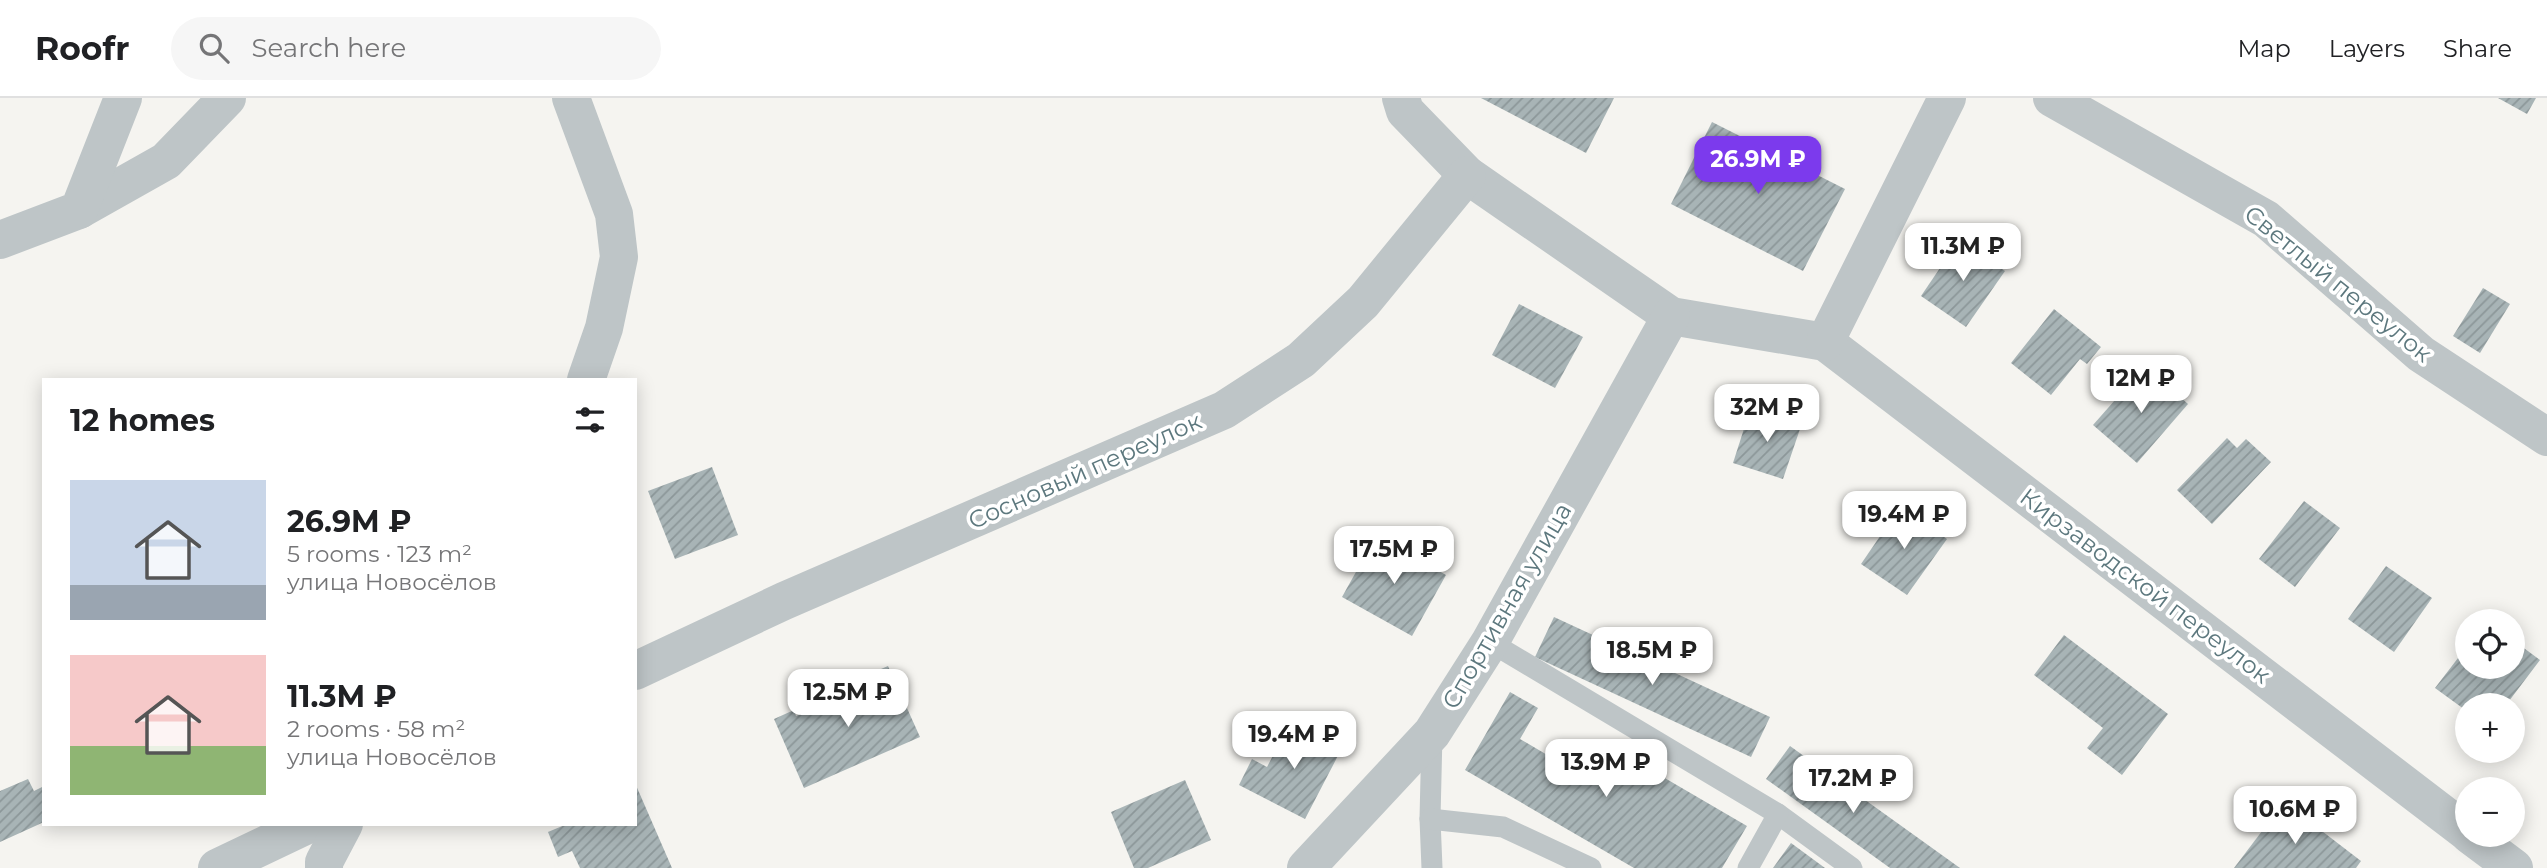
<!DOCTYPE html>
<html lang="en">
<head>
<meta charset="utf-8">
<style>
	body { margin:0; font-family:Montserrat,sans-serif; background:#f6f6f6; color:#202124; height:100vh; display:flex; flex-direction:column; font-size:26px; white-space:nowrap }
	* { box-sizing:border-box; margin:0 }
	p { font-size:23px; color:#757577 }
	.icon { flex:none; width:38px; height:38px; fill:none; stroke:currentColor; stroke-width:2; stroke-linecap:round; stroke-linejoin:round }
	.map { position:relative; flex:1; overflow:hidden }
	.details { position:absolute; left:42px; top:280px; width:595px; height:448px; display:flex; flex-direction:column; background:#fff; border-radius:0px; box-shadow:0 4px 18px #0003 }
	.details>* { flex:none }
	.buttons { position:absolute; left:2455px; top:511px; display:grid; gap:14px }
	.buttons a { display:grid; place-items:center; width:70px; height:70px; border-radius:50%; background:#fff; box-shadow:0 4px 18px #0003; font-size:35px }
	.price { position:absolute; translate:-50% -60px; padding:0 16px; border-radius:14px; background:#fff; color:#222; font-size:23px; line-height:46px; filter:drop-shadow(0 2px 4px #0008) }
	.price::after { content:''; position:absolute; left:50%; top:42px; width:21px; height:16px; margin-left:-10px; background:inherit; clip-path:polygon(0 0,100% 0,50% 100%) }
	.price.current { background:#7c3aed; color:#fff }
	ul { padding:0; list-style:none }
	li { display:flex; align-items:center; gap:21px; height:175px; padding:0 28px }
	li span { display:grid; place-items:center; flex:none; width:196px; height:140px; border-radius:0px; color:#555 }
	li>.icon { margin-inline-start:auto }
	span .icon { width:84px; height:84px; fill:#fffc; stroke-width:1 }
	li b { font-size:30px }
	h2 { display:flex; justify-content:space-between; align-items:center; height:84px; padding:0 28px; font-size:30px }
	header { display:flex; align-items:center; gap:42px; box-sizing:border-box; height:98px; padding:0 35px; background:#fff; border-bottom:2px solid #e0e0e0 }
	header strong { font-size:33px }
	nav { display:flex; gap:38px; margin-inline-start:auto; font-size:24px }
	.search { width:490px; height:63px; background:#f6f6f6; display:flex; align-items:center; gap:18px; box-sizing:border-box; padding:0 24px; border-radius:38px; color:#757577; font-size:26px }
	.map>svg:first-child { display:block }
</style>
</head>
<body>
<header>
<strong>Roofr</strong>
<div class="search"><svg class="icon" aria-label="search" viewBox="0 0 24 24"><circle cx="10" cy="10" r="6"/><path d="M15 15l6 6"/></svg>Search here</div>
<nav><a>Map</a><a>Layers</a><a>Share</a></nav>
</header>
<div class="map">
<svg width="2547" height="770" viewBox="0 0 2547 770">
	<defs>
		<pattern id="building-hatch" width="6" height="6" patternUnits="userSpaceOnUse" patternTransform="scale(1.75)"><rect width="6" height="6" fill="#a8b4b6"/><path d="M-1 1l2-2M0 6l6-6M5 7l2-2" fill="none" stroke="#8c9799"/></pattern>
	</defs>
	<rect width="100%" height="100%" fill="#f5f4f0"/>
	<g fill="url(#building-hatch)">
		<path d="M1481,0H1614L1586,55Z"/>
		<path d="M2498,0H2536L2527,16Z"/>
		<path d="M1712,24L1845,91L1803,173L1671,106Z"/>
		<path d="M1959,142L2005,173L1966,229L1921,198Z"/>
		<path d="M2483,190L2510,206L2480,255L2453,238Z"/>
		<path d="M1519,206L1583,239L1555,290L1492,257Z"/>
		<path d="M2054,211L2101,249L2087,266L2080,261L2051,297L2011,265Z"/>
		<path d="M2145,268L2188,306L2137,365L2093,327Z"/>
		<path d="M1750,312L1801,328L1783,381L1733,365Z"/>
		<path d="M2227,340L2237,350L2246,341L2271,364L2212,426L2177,392Z"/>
		<path d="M712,369L738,437L675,461L648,393Z"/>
		<path d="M2304,403L2340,430L2295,489L2259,461Z"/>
		<path d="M1900,409L1947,441L1907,497L1861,466Z"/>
		<path d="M1376,438L1446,477L1412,538L1342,499Z"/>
		<path d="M2386,468L2432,500L2394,554L2348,521Z"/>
		<path d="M1554,519L1770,619L1751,659L1535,559Z"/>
		<path d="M2064,537L2168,616L2122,677L2087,650L2103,630L2034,577Z"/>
		<path d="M2513,542L2540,562L2506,607H2468V614L2435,590L2468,547V569H2513Z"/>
		<path d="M888,568L920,639L804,690L774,621L794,612L796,618L870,585L867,577Z"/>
		<path d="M1510,594L1538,610L1520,641L1583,678L1603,644L1747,728L1722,770H1634L1465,672Z"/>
		<path d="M1291,623L1342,650L1305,721L1239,687L1252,661L1267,669Z"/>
		<path d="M1790,648L1960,770H1890L1766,681Z"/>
		<path d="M28,681L34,693L44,688V724L0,744V693Z"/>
		<path d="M1185,682L1211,742L1148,770H1134L1111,714Z"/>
		<path d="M635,685L672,770H580L572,753L558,759L548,734L567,726H635Z"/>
		<path d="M2284,704L2361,763L2356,770H2234Z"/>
		<path d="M1791,745L1825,770H1773Z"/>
	</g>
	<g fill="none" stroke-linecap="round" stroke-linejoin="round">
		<g stroke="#bec5c7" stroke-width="21">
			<path d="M1490,544L1778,716L1852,770"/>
			<path d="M1432,636L1430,721L1432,770"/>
			<path d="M1430,721L1503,729L1591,770"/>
			<path d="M1748,770L1778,716"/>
		</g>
		<g stroke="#bec5c7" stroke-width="38">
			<path d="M571,0L614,116L619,159L604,230L586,282"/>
			<path d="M1401,0L1405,13L1467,77L1671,218L1825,244L2468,735"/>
			<path d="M2052,0L2266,121L2421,256L2547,339"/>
			<path d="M79,112L166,63L227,0"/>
			<path d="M0,142L79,112L123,0"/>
			<path d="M1825,244L1947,0"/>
			<path d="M635,573L784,503L1224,312L1301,262L1363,204L1467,77"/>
			<path d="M2470,737L2514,770"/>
			<path d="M217,770L309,726"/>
			<path d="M324,770V764L344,726"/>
			<path d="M1306,770L1432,635L1490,544L1671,218"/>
		</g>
	</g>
	<g text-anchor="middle" stroke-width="7" stroke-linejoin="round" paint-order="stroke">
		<g font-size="24" fill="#5d787e" stroke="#fff">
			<text transform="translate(2338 186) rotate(39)" y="8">Светлый переулок</text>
			<text transform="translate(1085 373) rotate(-24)" y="8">Сосновый переулок</text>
			<text transform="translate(2145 488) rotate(37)" y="8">Кирзаводской переулок</text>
			<text transform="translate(1507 508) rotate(-60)" y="8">Спортивная улица</text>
		</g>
	</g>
</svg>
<div class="buttons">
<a><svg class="icon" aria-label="locate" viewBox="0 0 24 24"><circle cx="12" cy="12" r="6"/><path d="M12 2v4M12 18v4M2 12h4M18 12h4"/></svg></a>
<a>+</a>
<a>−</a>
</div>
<b class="price current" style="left:1758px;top:98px">26.9M ₽</b>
<b class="price" style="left:1963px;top:185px">11.3M ₽</b>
<b class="price" style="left:2141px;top:317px">12M ₽</b>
<b class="price" style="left:1767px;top:346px">32M ₽</b>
<b class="price" style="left:1904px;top:453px">19.4M ₽</b>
<b class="price" style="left:1394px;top:488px">17.5M ₽</b>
<b class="price" style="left:1652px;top:589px">18.5M ₽</b>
<b class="price" style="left:848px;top:631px">12.5M ₽</b>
<b class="price" style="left:1294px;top:673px">19.4M ₽</b>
<b class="price" style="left:1606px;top:701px">13.9M ₽</b>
<b class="price" style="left:1853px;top:717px">17.2M ₽</b>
<b class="price" style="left:2295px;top:748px">10.6M ₽</b>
<section class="details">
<h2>12 homes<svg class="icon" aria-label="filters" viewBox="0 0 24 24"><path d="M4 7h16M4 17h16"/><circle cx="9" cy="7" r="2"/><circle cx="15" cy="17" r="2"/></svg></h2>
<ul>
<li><span style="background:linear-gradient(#c9d6e8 75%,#9aa5b1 0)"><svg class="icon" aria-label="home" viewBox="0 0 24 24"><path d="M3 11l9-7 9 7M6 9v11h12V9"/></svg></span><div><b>26.9M ₽</b><p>5 rooms · 123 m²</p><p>улица Новосёлов</p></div></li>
<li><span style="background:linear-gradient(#f6c9c9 65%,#8fb573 0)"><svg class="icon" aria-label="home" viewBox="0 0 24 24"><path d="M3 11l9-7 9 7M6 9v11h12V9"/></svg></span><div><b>11.3M ₽</b><p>2 rooms · 58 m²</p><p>улица Новосёлов</p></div></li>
</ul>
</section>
</div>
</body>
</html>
